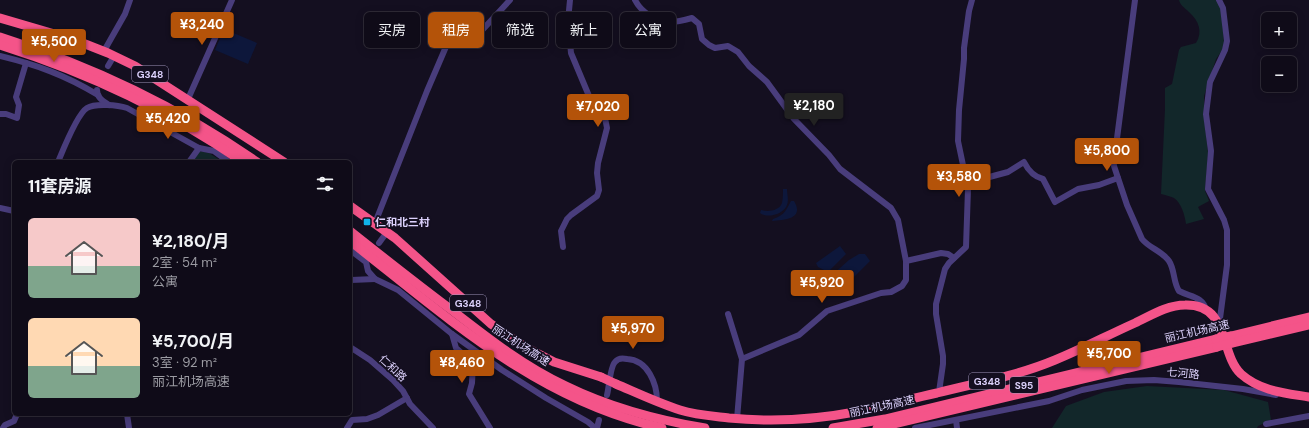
<!DOCTYPE html>
<html lang="zh">
<head>
<meta charset="utf-8">
<style>
	body { margin:0; font-family:"DM Sans","Noto Sans SC",sans-serif; background:#1d1925; color:#f1f3f6; height:100vh; display:flex; flex-direction:column; font-size:15px; white-space:nowrap }
	* { box-sizing:border-box; margin:0 }
	p { font-size:13px; color:#9b9ba2 }
	.icon { flex:none; width:22px; height:22px; fill:none; stroke:currentColor; stroke-width:2; stroke-linecap:round; stroke-linejoin:round }
	.map { position:relative; flex:1; overflow:hidden }
	.drawer { position:absolute; left:12px; top:160px; width:340px; height:256px; display:flex; flex-direction:column; background:#0f0b18; border-radius:6px; box-shadow:0 2px 10px #0003,0 0 0 1px #2f2b37 }
	.drawer>* { flex:none }
	.hud { position:absolute; left:364px; top:12px; width:380px; height:36px; display:flex; gap:8px }
	.controls { position:absolute; left:1261px; top:12px; display:grid; gap:8px }
	.controls a { display:grid; place-items:center; width:36px; height:36px; border-radius:6px; background:#0f0b18; box-shadow:0 2px 10px #0003,0 0 0 1px #2f2b37; font-size:20px }
	.price { position:absolute; translate:-50% -34px; padding:0 9px; border-radius:4px; background:#b45309; color:#fff; font-size:13px; line-height:26px; filter:drop-shadow(0 1px 2px #0008) }
	.price::after { content:''; position:absolute; left:50%; top:24px; width:12px; height:9px; margin-left:-6px; background:inherit; clip-path:polygon(0 0,100% 0,50% 100%) }
	.price.on { background:#222; color:#fff }
	ul { padding:0; list-style:none }
	li { display:flex; align-items:center; gap:12px; height:100px; padding:0 16px }
	li span { display:grid; place-items:center; flex:none; width:112px; height:80px; border-radius:6px; color:#555 }
	li>.icon { margin-inline-start:auto }
	span .icon { width:48px; height:48px; fill:#fffc; stroke-width:1 }
	li b { font-size:17px }
	h2 { display:flex; justify-content:space-between; align-items:center; height:48px; padding:0 16px; font-size:17px }
	.tag { padding:0 14px; border-radius:6px; background:#0f0b18; box-shadow:0 2px 10px #0003,0 0 0 1px #2f2b37; font-size:14px; line-height:36px }
	.tag.on { background:#b45309; color:#fff }
	.map>svg:first-child { display:block }
</style>
</head>
<body>
<div class="map">
<svg width="1309" height="428" viewBox="0 0 1309 428">
	<rect width="100%" height="100%" fill="#140f20"/>
	<g fill="#12272a">
		<path d="M1179,0H1217L1221,7L1224,43L1223,49L1216,59L1204,96V116L1208,153L1205,191L1209,201L1198,207L1204,219L1186,224C1185,216 1181,202 1174,198C1170,196 1165,195 1161,194L1165,109V88L1172,84L1179,50L1181,47L1196,43C1203,32 1199,21 1189,12C1185,8 1180,5 1179,0Z"/>
		<path d="M199,151L209,153L223,162H192Z"/>
		<path d="M1147,386L1224,390L1268,402L1271,420L1258,426L1257,428H1052L1066,406L1104,392Z"/>
	</g>
	<g fill="#0d173b">
		<path d="M224,29L257,43L248,64L215,50Z"/>
		<path d="M783,189H787C787,194 789,200 787,205C784,214 767,219 760,213L761,210C768,212 779,211 782,203C783,198 783,193 783,189Z"/>
		<path d="M791,201H794C805,219 784,220 772,221L773,219C785,215 786,210 791,201Z"/>
		<path d="M840,246L846,254L828,272L818,267L816,263Z"/>
		<path d="M859,254H865L870,261L852,279L834,284L831,276L849,260Z"/>
	</g>
	<g fill="none" stroke-linecap="round" stroke-linejoin="round">
		<g stroke="#493d7c" stroke-width="6">
			<path d="M635,0C641,12 656,22 670,22C677,22 685,20 692,18L699,24L702,39L709,45L715,48L728,46L738,52L749,66L767,82L794,119L829,155L840,169L891,208L898,220L906,261V280L902,286L891,292L881,293L827,311L799,335L742,359"/>
			<path d="M1135,0L1116,146L1113,156L1114,166L1127,205L1142,239C1149,248 1162,251 1169,261C1175,270 1173,282 1179,291C1190,297 1203,296 1206,310"/>
			<path d="M1219,0L1223,8L1227,41L1225,50L1210,82L1206,114L1211,151L1208,189L1224,220L1227,230V265L1219,326"/>
			<path d="M104,51L125,14L130,0"/>
			<path d="M0,56C37,65 65,75 98,95"/>
			<path d="M108,66L114,56"/>
			<path d="M97,90C97,98 103,101 109,105"/>
			<path d="M188,99L232,0"/>
			<path d="M0,114H6L17,118L19,105L16,97L26,63"/>
			<path d="M58,162C63,150 77,114 87,108C95,103 118,105 127,108L199,148L214,151L229,162"/>
			<path d="M189,162L199,148"/>
			<path d="M967,183L1008,172L1024,162C1028,170 1035,177 1043,179L1055,202L1078,189L1099,185L1118,178"/>
			<path d="M0,208L14,211"/>
			<path d="M375,223L427,91L451,35L455,34L470,40L474,39L510,0"/>
			<path d="M379,243L387,232"/>
			<path d="M563,247L561,231L567,219L571,215L597,196L599,190L597,173L598,163L607,128L605,118L589,96L571,53L568,21L570,0"/>
			<path d="M350,250L366,262L368,271L375,279L398,290L452,334L502,370L546,398L588,422L595,428"/>
			<path d="M906,261L941,253L948,254L954,258"/>
			<path d="M350,283L351,280L375,279"/>
			<path d="M728,314L742,359L737,419"/>
			<path d="M452,334L456,348L473,363L472,383L469,394L490,428"/>
			<path d="M350,347L370,360L393,380L403,391L410,404L433,428"/>
			<path d="M939,392L943,364V356L936,314V304L945,269L949,263L966,247L968,189L958,141L959,110L964,59V48L969,11L972,0"/>
			<path d="M607,395C609,388 610,367 615,362C618,358 623,358 627,359C648,360 657,384 657,401"/>
			<path d="M127,414L129,428"/>
			<path d="M956,420L957,428"/>
			<path d="M1266,424L1309,416"/>
			<path d="M3,428L5,425L14,421L17,414"/>
			<path d="M347,428L352,420L367,419L378,415L407,398"/>
			<path d="M597,428L599,420"/>
			<path d="M915,428L1049,401L1082,390L1126,381L1154,380L1179,382L1243,389L1276,395"/>
		</g>
		<g stroke="#f45489" stroke-width="9">
			<path d="M0,18L75,40L108,53L135,66L284,162"/>
			<path d="M0,37C92,66 178,107 257,162"/>
			<path d="M0,45C86,72 169,111 243,162"/>
			<path d="M350,206L395,238L491,324L527,348L554,362L601,377"/>
			<path d="M350,231C384,258 418,285 453,311C489,339 525,367 566,386C611,408 657,420 705,428"/>
			<path d="M350,241C447,317 538,401 662,428"/>
			<path d="M1231,336L1309,317"/>
			<path d="M1232,343L1309,325"/>
			<path d="M616,384C637,393 658,403 680,410C696,415 712,416 729,418C771,422 813,420 855,412C882,407 909,399 937,393C976,383 1017,376 1055,360C1082,349 1108,335 1135,323C1150,316 1167,305 1185,305C1230,304 1219,353 1241,374C1260,391 1285,393 1309,397"/>
			<path d="M833,428L885,419L1216,339"/>
			<path d="M877,428L1217,347"/>
		</g>
		<g stroke="#f45489" stroke-width="9">
			<path d="M1216,339L1231,336"/>
			<path d="M1217,347L1232,343"/>
			<path d="M601,377L616,384"/>
		</g>
	</g>
	<rect fill="#10b3e9" stroke="#140f20" stroke-width="1.5" x="363" y="218" width="8" height="8" rx="2"/>
	<g text-anchor="middle" stroke-width="3.5" stroke-linejoin="round" paint-order="stroke">
		<g fill="#140f20" stroke="#a097ba" stroke-width="1">
			<rect x="132" y="66" width="36" height="16" rx="3"/>
			<rect x="450" y="295" width="36" height="16" rx="3"/>
			<rect x="969" y="373" width="36" height="16" rx="3"/>
			<rect x="1010" y="377" width="28" height="16" rx="3"/>
		</g>
		<g font-size="10" font-weight="bold" fill="#dcd1fc">
			<text x="150" y="78">G348</text>
			<text x="468" y="307">G348</text>
			<text x="987" y="385">G348</text>
			<text x="1024" y="389">S95</text>
		</g>
		<g font-size="11" font-weight="bold" fill="#dcd1fc" stroke="#140f20" text-anchor="start">
			<text x="375" y="226">仁和北三村</text>
		</g>
		<g font-size="11" fill="#dcd1fc" stroke="#140f20">
			<text transform="translate(1197 331) rotate(-13)" y="4">丽江机场高速</text>
			<text transform="translate(521 345) rotate(33)" y="4">丽江机场高速</text>
			<text transform="translate(393 368) rotate(43)" y="4">仁和路</text>
			<text transform="translate(1183 373) rotate(5)" y="4">七河路</text>
			<text transform="translate(882 406) rotate(-12)" y="4">丽江机场高速</text>
		</g>
	</g>
</svg>
<div class="controls">
<a>+</a>
<a>−</a>
</div>
<b class="price" style="left:202px;top:46px">¥3,240</b>
<b class="price" style="left:54px;top:63px">¥5,500</b>
<b class="price on" style="left:814px;top:127px">¥2,180</b>
<b class="price" style="left:598px;top:128px">¥7,020</b>
<b class="price" style="left:168px;top:140px">¥5,420</b>
<b class="price" style="left:1107px;top:172px">¥5,800</b>
<b class="price" style="left:959px;top:198px">¥3,580</b>
<b class="price" style="left:822px;top:304px">¥5,920</b>
<b class="price" style="left:633px;top:350px">¥5,970</b>
<b class="price" style="left:1109px;top:375px">¥5,700</b>
<b class="price" style="left:462px;top:384px">¥8,460</b>
<div class="hud">
<a class="tag">买房</a>
<a class="tag on">租房</a>
<a class="tag">筛选</a>
<a class="tag">新上</a>
<a class="tag">公寓</a>
</div>
<section class="drawer">
<h2>11套房源<svg class="icon" aria-label="filters" viewBox="0 0 24 24"><path d="M4 7h16M4 17h16"/><circle cx="9" cy="7" r="2"/><circle cx="15" cy="17" r="2"/></svg></h2>
<ul>
<li><span style="background:linear-gradient(#f6c9c9 60%,#7fa58c 0)"><svg class="icon" aria-label="home" viewBox="0 0 24 24"><path d="M3 11l9-7 9 7M6 9v11h12V9"/></svg></span><div><b>¥2,180/月</b><p>2室 · 54 m²</p><p>公寓</p></div></li>
<li><span style="background:linear-gradient(#ffd9b3 60%,#7fa58c 0)"><svg class="icon" aria-label="home" viewBox="0 0 24 24"><path d="M3 11l9-7 9 7M6 9v11h12V9"/></svg></span><div><b>¥5,700/月</b><p>3室 · 92 m²</p><p>丽江机场高速</p></div></li>
</ul>
</section>
</div>
</body>
</html>
